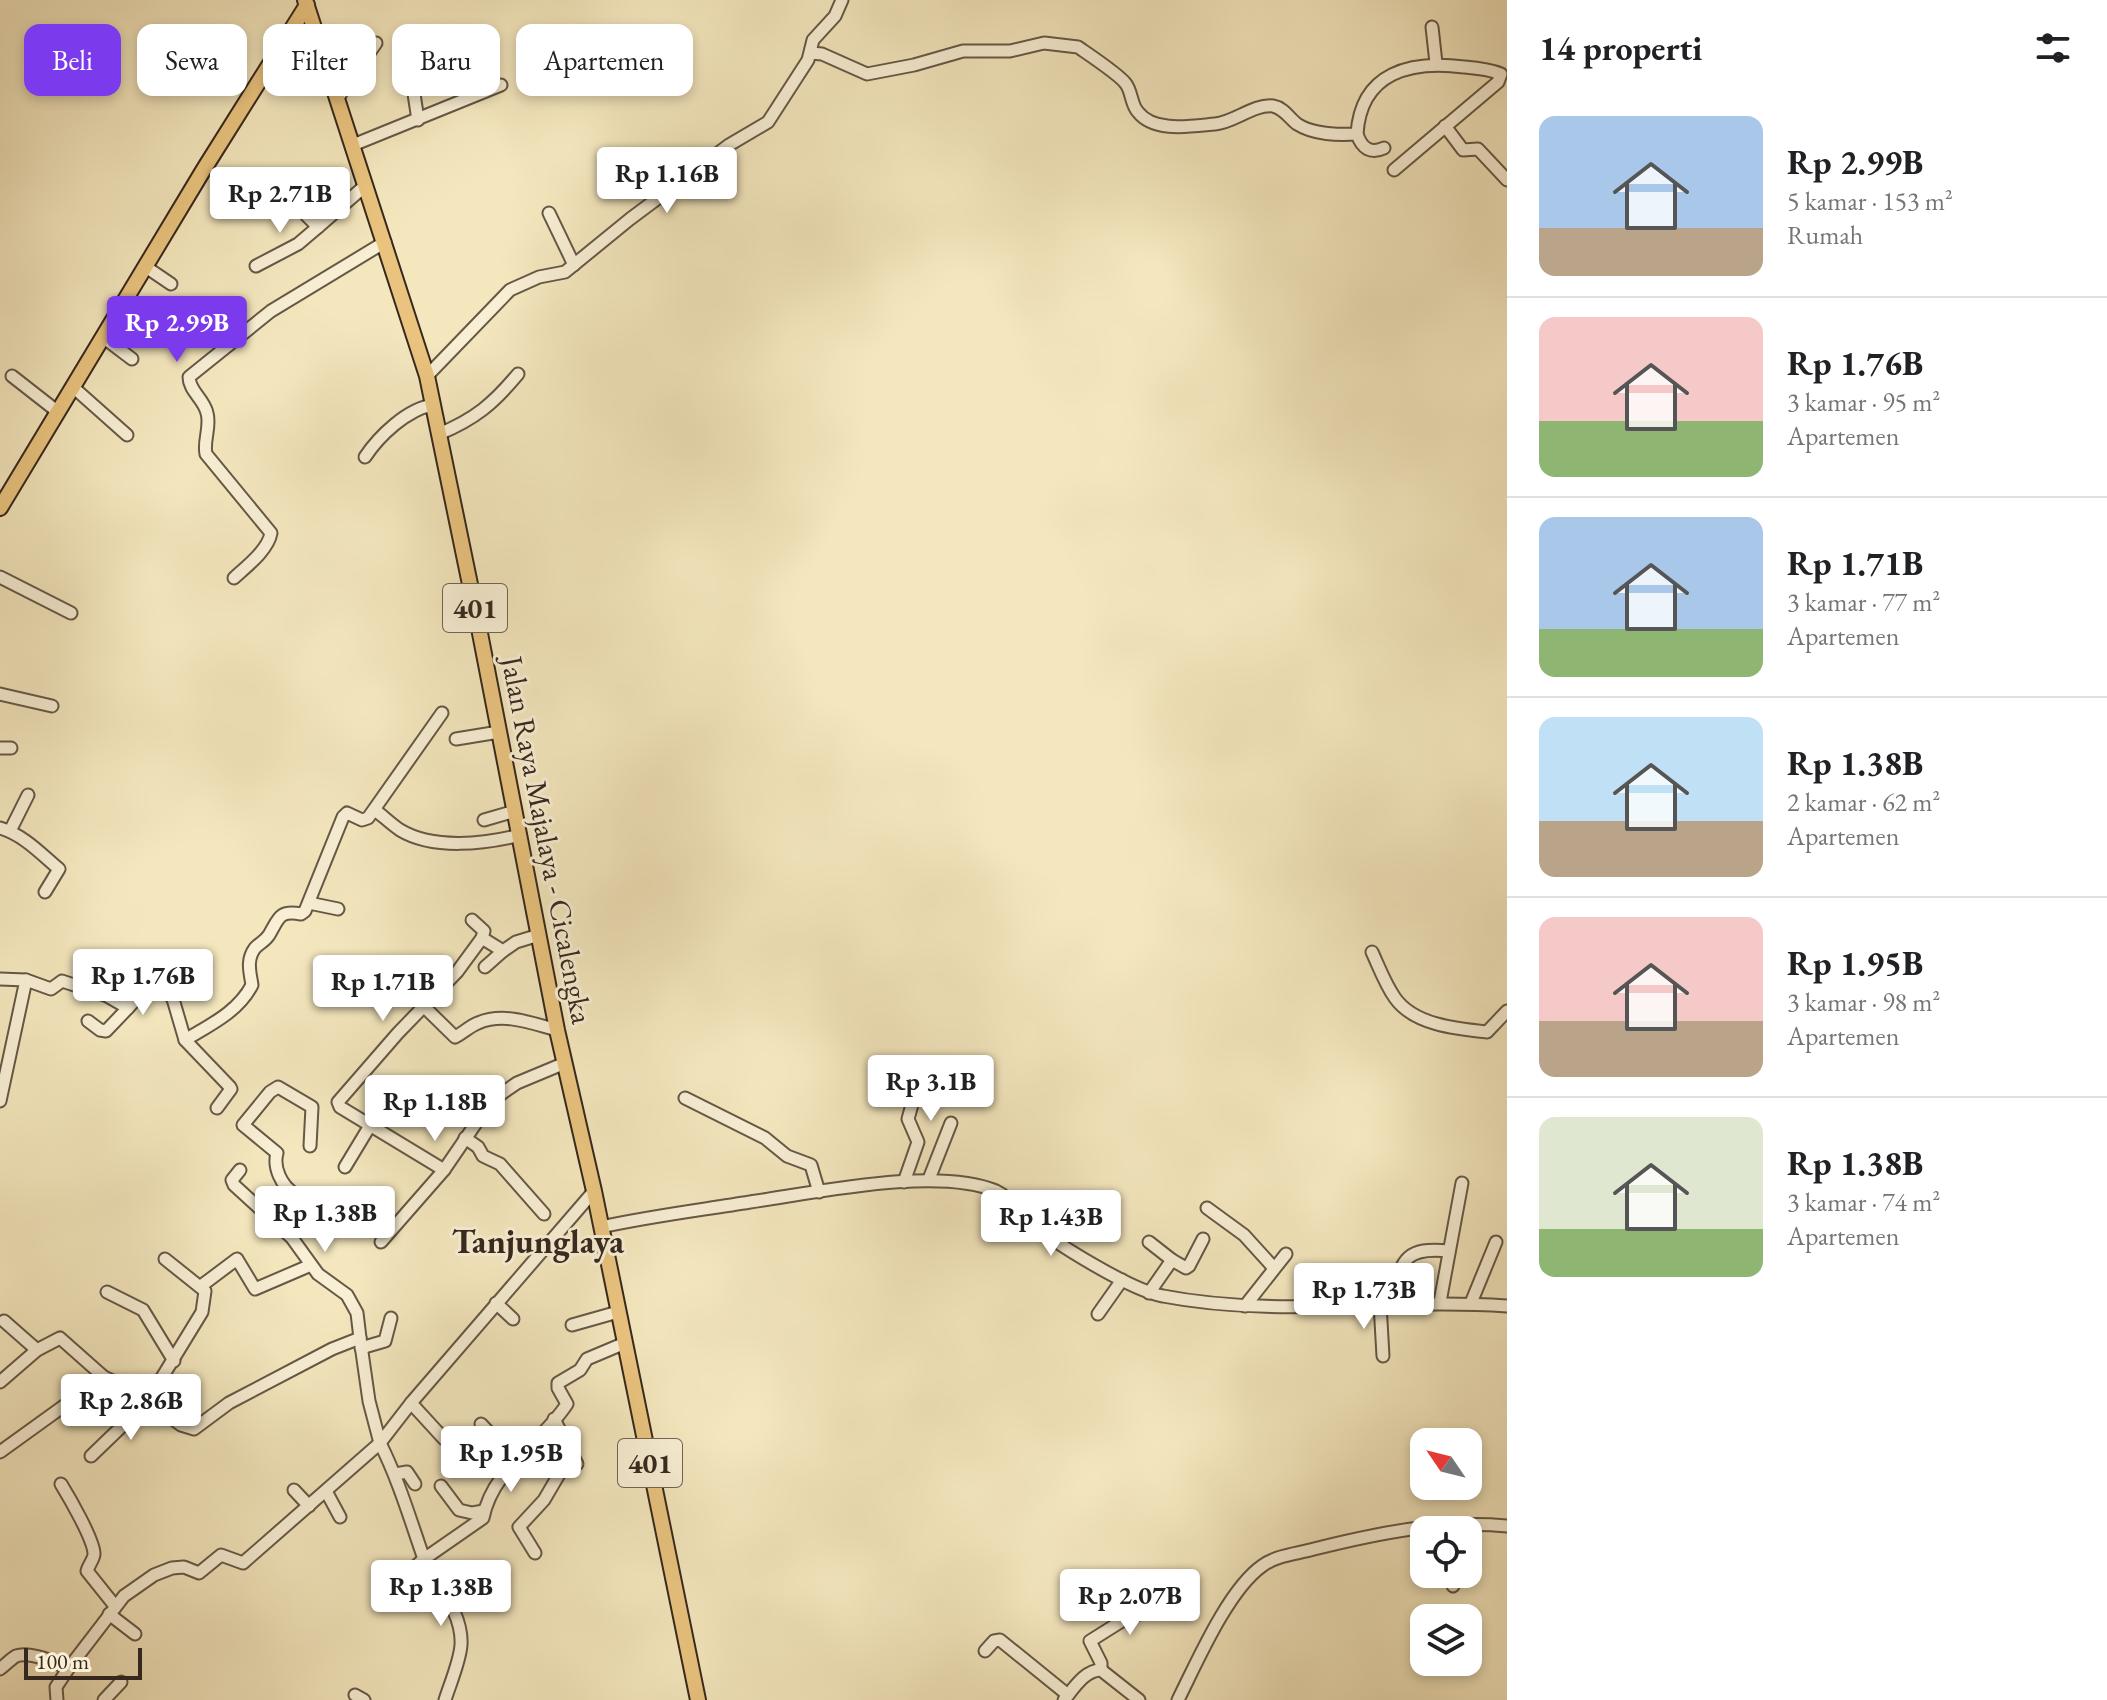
<!DOCTYPE html>
<html lang="id">
<head>
<meta charset="utf-8">
<style>
	body { margin:0; font-family:"EB Garamond",serif; background:#f2f2f2; color:#202124; height:100vh; display:flex; flex-direction:column; font-size:30px; white-space:nowrap }
	* { box-sizing:border-box; margin:0 }
	p { font-size:26px; color:#757577 }
	.icon { flex:none; width:44px; height:44px; fill:none; stroke:currentColor; stroke-width:2; stroke-linecap:round; stroke-linejoin:round }
	.map { position:relative; flex:1; overflow:hidden }
	.panel { display:flex; flex-direction:column; background:#fff; width:600px }
	.panel>* { flex:none }
	.top-card { position:absolute; left:24px; top:24px; width:760px; height:72px; display:flex; gap:16px }
	.needle { width:52px; rotate:305deg }
	.tools { position:absolute; left:1410px; top:1428px; display:grid; gap:16px }
	.tools a { display:grid; place-items:center; width:72px; height:72px; border-radius:16px; background:#fff; box-shadow:0 4px 12px #0003; font-size:40px }
	.scale { position:absolute; left:24px; bottom:20px; width:118px; box-sizing:border-box; padding-left:8px; border:4px solid #36281e; border-top:0; font-size:22px; line-height:28px; white-space:nowrap; color:#36281e; -webkit-text-stroke:6px #f8efd5; paint-order:stroke }
	.price { position:absolute; translate:-50% -68px; padding:0 18px; border-radius:8px; background:#fff; color:#222; font-size:26px; line-height:52px; filter:drop-shadow(0 2px 4px #0008) }
	.price::after { content:''; position:absolute; left:50%; top:48px; width:24px; height:18px; margin-left:-12px; background:inherit; clip-path:polygon(0 0,100% 0,50% 100%) }
	.price.selected { background:#7c3aed; color:#fff }
	ul { padding:0; list-style:none }
	li { display:flex; align-items:center; gap:24px; height:200px; padding:0 32px }
	li+li { border-top:2px solid #e0e0e0 }
	li span { display:grid; place-items:center; flex:none; width:224px; height:160px; border-radius:16px; color:#555 }
	li>.icon { margin-inline-start:auto }
	span .icon { width:96px; height:96px; fill:#fffc; stroke-width:1 }
	li b { font-size:34px }
	h2 { display:flex; justify-content:space-between; align-items:center; height:96px; padding:0 32px; font-size:34px }
	.chip { padding:0 28px; border-radius:16px; background:#fff; box-shadow:0 4px 12px #0003; font-size:28px; line-height:72px }
	.chip.selected { background:#7c3aed; color:#fff }
	main { display:flex; flex:1; min-height:0 }
	.map>svg:first-child { display:block }
</style>
</head>
<body>
<main>
<div class="map">
<svg width="1507" height="1700" viewBox="0 0 1507 1700">
	<rect width="100%" height="100%" fill="#f4e7be"/>
	<filter id="stains"><feTurbulence type="fractalNoise" baseFrequency=".0025" numOctaves="4"/><feColorMatrix values="0 0 0 0 .2 0 0 0 0 .09 0 0 0 0 .02 0 0 0 .5 -.17"/></filter>
	<radialGradient id="worn" r=".72"><stop offset=".6" stop-color="#630" stop-opacity="0"/><stop offset="1" stop-color="#630" stop-opacity=".3"/></radialGradient>
	<g fill="none" stroke-linecap="round" stroke-linejoin="round">
		<defs>
			<g id="minor">
				<path d="M1432,27L1436,63"/>
				<path d="M811,53L822,54L867,74L914,65L963,51H1010L1044,43L1078,47C1088,54 1120,75 1126,84C1132,92 1131,105 1138,112C1154,133 1192,126 1215,124C1235,122 1253,104 1273,106C1284,108 1289,118 1297,124C1314,135 1338,135 1357,134C1361,72 1411,60 1464,67C1476,68 1489,69 1501,74L1498,82L1394,170"/>
				<path d="M409,61L418,120"/>
				<path d="M337,99L376,43"/>
				<path d="M1445,126L1463,150L1478,149L1507,180"/>
				<path d="M1357,134C1362,149 1371,154 1384,148"/>
				<path d="M353,145L501,85"/>
				<path d="M549,213L574,265"/>
				<path d="M306,215L318,227L366,185"/>
				<path d="M256,266L298,244L318,227"/>
				<path d="M146,267L171,284"/>
				<path d="M103,337L132,359"/>
				<path d="M12,376L58,412"/>
				<path d="M427,376L510,290L539,277L565,272L630,219L729,145L768,122L808,60L813,40L835,16L842,0"/>
				<path d="M73,387L127,435"/>
				<path d="M439,434C475,419 493,404 518,374"/>
				<path d="M365,457C379,436 407,409 433,405"/>
				<path d="M0,577L71,613"/>
				<path d="M234,578C247,566 268,550 271,533L206,454C203,441 211,427 207,413C204,399 189,391 189,377L271,311L385,242"/>
				<path d="M0,694L52,706"/>
				<path d="M456,739L499,732"/>
				<path d="M0,748H11"/>
				<path d="M375,810C383,816 391,824 400,830C433,850 485,844 520,835"/>
				<path d="M484,820L515,811"/>
				<path d="M0,828C24,835 41,854 59,869L45,892"/>
				<path d="M10,831L28,795"/>
				<path d="M309,903L338,909"/>
				<path d="M472,920L484,931L482,938"/>
				<path d="M1372,952C1379,967 1385,984 1395,998C1414,1025 1457,1029 1487,1032L1507,1011"/>
				<path d="M485,967L503,951"/>
				<path d="M0,979L26,980L51,989L62,981L107,996L128,1008L152,981L157,980L173,999L185,1040L230,1087L231,1089L217,1108"/>
				<path d="M406,989L455,1037C463,1033 470,1026 478,1023C504,1012 531,1023 557,1030"/>
				<path d="M88,1021L100,1030L106,1031L128,1008"/>
				<path d="M185,1040C210,1025 238,1012 252,985C250,972 246,960 255,948C260,943 265,941 269,935C279,918 279,910 301,914L305,911L343,817L347,813L362,820L368,818L442,713"/>
				<path d="M893,1091L908,1096L913,1101L908,1119L918,1142L904,1182"/>
				<path d="M685,1098L765,1138L787,1156L811,1165L819,1192"/>
				<path d="M0,1101L26,980"/>
				<path d="M465,1138L478,1147L483,1156L500,1164L544,1214"/>
				<path d="M345,1167L371,1124"/>
				<path d="M240,1170L232,1180L234,1185L292,1238L318,1274L347,1295L357,1313L360,1338"/>
				<path d="M444,1170L340,1107L338,1102L398,1033L457,972L482,938L503,951L516,942L539,935"/>
				<path d="M929,1179L951,1123"/>
				<path d="M1207,1208L1244,1235L1274,1268"/>
				<path d="M601,1227C651,1216 701,1210 750,1202C814,1193 937,1166 996,1191C1011,1198 1020,1213 1032,1223C1055,1244 1133,1291 1163,1296C1277,1318 1392,1298 1507,1306"/>
				<path d="M284,1231L313,1213L317,1206L314,1199C308,1196 301,1197 295,1194C281,1186 273,1167 277,1153L243,1125L270,1092L278,1087L312,1107L310,1146"/>
				<path d="M381,1242L444,1170L483,1113L501,1094L517,1083L565,1063"/>
				<path d="M1149,1242L1172,1260"/>
				<path d="M201,1286L237,1259L255,1289L311,1265"/>
				<path d="M107,1292L143,1310L174,1361"/>
				<path d="M1149,1293L1172,1260L1186,1268L1189,1266L1203,1239"/>
				<path d="M1440,1302L1462,1183"/>
				<path d="M496,1303L513,1319"/>
				<path d="M1390,1303C1402,1262 1402,1246 1449,1251"/>
				<path d="M1471,1303L1496,1242"/>
				<path d="M1380,1304L1383,1356"/>
				<path d="M1245,1306L1286,1254"/>
				<path d="M1098,1314L1122,1280"/>
				<path d="M4,1321L37,1350"/>
				<path d="M572,1325L618,1312"/>
				<path d="M361,1348L385,1341L391,1318"/>
				<path d="M0,1382L37,1350L60,1338L104,1377L133,1390L181,1425L194,1429L229,1403L332,1349L360,1338L369,1401L380,1443L411,1403L594,1191"/>
				<path d="M411,1403L444,1439"/>
				<path d="M554,1419L577,1464"/>
				<path d="M481,1424L515,1460"/>
				<path d="M533,1441L561,1471L544,1500L519,1527L535,1553"/>
				<path d="M0,1452L104,1377"/>
				<path d="M91,1456L147,1402L202,1312L205,1291L165,1259"/>
				<path d="M395,1474L407,1472L415,1484"/>
				<path d="M61,1484C69,1497 94,1540 94,1554C94,1559 88,1566 87,1571L115,1606"/>
				<path d="M441,1486L459,1510L472,1513L484,1511"/>
				<path d="M294,1490L309,1506"/>
				<path d="M326,1491L340,1517"/>
				<path d="M1468,1553L1473,1539V1525"/>
				<path d="M394,1585L424,1559C438,1585 463,1614 461,1645C460,1661 450,1684 445,1700"/>
				<path d="M1453,1586L1458,1574"/>
				<path d="M109,1614L135,1634"/>
				<path d="M985,1651L994,1641L1000,1640L1068,1695"/>
				<path d="M0,1669C5,1665 11,1659 16,1656C29,1651 57,1662 68,1669"/>
				<path d="M1101,1670V1663L1090,1641L1125,1619L1139,1614"/>
				<path d="M355,1695L364,1700"/>
				<path d="M57,1700L56,1687L68,1669L124,1596L154,1575L172,1568L184,1567L199,1573L221,1555L243,1563L380,1443C399,1481 410,1519 424,1559L483,1518C493,1468 540,1445 567,1404L558,1388V1383L580,1370L587,1359L625,1343"/>
				<path d="M104,1700L121,1682"/>
				<path d="M1064,1700C1074,1688 1085,1670 1101,1670L1139,1700"/>
				<path d="M1178,1700C1197,1662 1228,1590 1262,1566C1277,1555 1296,1554 1314,1549C1378,1533 1441,1520 1507,1526"/>
			</g>
			<g id="major">
				<path d="M305,0L427,376L478,623L557,1030L594,1191L698,1700"/>
				<path d="M0,508L204,169L307,5"/>
			</g>
		</defs>
		<use href="#minor" stroke="#665846" stroke-width="15"/>
		<use href="#major" stroke="#36281e" stroke-width="18"/>
		<use href="#minor" stroke="#f8efd5" stroke-width="11"/>
		<use href="#major" stroke="#eac47f" stroke-width="14"/>
	</g>
	<g text-anchor="middle" stroke-width="6" stroke-linejoin="round" paint-order="stroke">
		<g fill="#f8efd5" stroke="#706455" stroke-width="2">
			<rect x="443" y="584" width="64" height="48" rx="6"/>
			<rect x="618" y="1439" width="64" height="48" rx="6"/>
		</g>
		<g font-size="28" font-weight="bold" fill="#36281e">
			<text x="475" y="618">401</text>
			<text x="650" y="1473">401</text>
		</g>
		<g font-size="30" fill="#36281e" stroke="#f8efd5">
			<text transform="translate(547 840) rotate(79)" y="10">Jalan Raya Majalaya - Cicalengka</text>
		</g>
		<g font-size="34" font-weight="bold" fill="#36281e" stroke="#f8efd5">
			<text x="538" y="1253">Tanjunglaya</text>
		</g>
	</g>
	<rect width="100%" height="100%" filter="url(#stains)"/>
	<rect width="100%" height="100%" fill="url(#worn)"/>
</svg>
<div class="tools">
<a><svg class="needle" viewBox="-14 -14 28 28"><path d="M0-13l5 13h-10z" fill="#e53935"/><path d="M0 13l5-13h-10z" fill="#757577"/></svg></a>
<a><svg class="icon" aria-label="locate" viewBox="0 0 24 24"><circle cx="12" cy="12" r="6"/><path d="M12 2v4M12 18v4M2 12h4M18 12h4"/></svg></a>
<a><svg class="icon" aria-label="layers" viewBox="0 0 24 24"><path d="M12 4l9 5-9 5-9-5zM3 14l9 5 9-5"/></svg></a>
</div>
<div class="scale">100 m</div>
<b class="price" style="left:667px;top:215px">Rp 1.16B</b>
<b class="price" style="left:280px;top:235px">Rp 2.71B</b>
<b class="price selected" style="left:177px;top:364px">Rp 2.99B</b>
<b class="price" style="left:143px;top:1017px">Rp 1.76B</b>
<b class="price" style="left:383px;top:1023px">Rp 1.71B</b>
<b class="price" style="left:931px;top:1123px">Rp 3.1B</b>
<b class="price" style="left:435px;top:1143px">Rp 1.18B</b>
<b class="price" style="left:325px;top:1254px">Rp 1.38B</b>
<b class="price" style="left:1051px;top:1258px">Rp 1.43B</b>
<b class="price" style="left:1364px;top:1331px">Rp 1.73B</b>
<b class="price" style="left:131px;top:1442px">Rp 2.86B</b>
<b class="price" style="left:511px;top:1494px">Rp 1.95B</b>
<b class="price" style="left:441px;top:1628px">Rp 1.38B</b>
<b class="price" style="left:1130px;top:1637px">Rp 2.07B</b>
<div class="top-card">
<a class="chip selected">Beli</a>
<a class="chip">Sewa</a>
<a class="chip">Filter</a>
<a class="chip">Baru</a>
<a class="chip">Apartemen</a>
</div>
</div>
<section class="panel">
<h2>14 properti<svg class="icon" aria-label="filters" viewBox="0 0 24 24"><path d="M4 7h16M4 17h16"/><circle cx="9" cy="7" r="2"/><circle cx="15" cy="17" r="2"/></svg></h2>
<ul>
<li><span style="background:linear-gradient(#a9c7e8 70%,#b9a48a 0)"><svg class="icon" aria-label="home" viewBox="0 0 24 24"><path d="M3 11l9-7 9 7M6 9v11h12V9"/></svg></span><div><b>Rp 2.99B</b><p>5 kamar · 153 m²</p><p>Rumah</p></div></li>
<li><span style="background:linear-gradient(#f6c9c9 65%,#8fb573 0)"><svg class="icon" aria-label="home" viewBox="0 0 24 24"><path d="M3 11l9-7 9 7M6 9v11h12V9"/></svg></span><div><b>Rp 1.76B</b><p>3 kamar · 95 m²</p><p>Apartemen</p></div></li>
<li><span style="background:linear-gradient(#a9c7e8 70%,#8fb573 0)"><svg class="icon" aria-label="home" viewBox="0 0 24 24"><path d="M3 11l9-7 9 7M6 9v11h12V9"/></svg></span><div><b>Rp 1.71B</b><p>3 kamar · 77 m²</p><p>Apartemen</p></div></li>
<li><span style="background:linear-gradient(#bfe0f5 65%,#b9a48a 0)"><svg class="icon" aria-label="home" viewBox="0 0 24 24"><path d="M3 11l9-7 9 7M6 9v11h12V9"/></svg></span><div><b>Rp 1.38B</b><p>2 kamar · 62 m²</p><p>Apartemen</p></div></li>
<li><span style="background:linear-gradient(#f6c9c9 65%,#b9a48a 0)"><svg class="icon" aria-label="home" viewBox="0 0 24 24"><path d="M3 11l9-7 9 7M6 9v11h12V9"/></svg></span><div><b>Rp 1.95B</b><p>3 kamar · 98 m²</p><p>Apartemen</p></div></li>
<li><span style="background:linear-gradient(#dfe7d0 70%,#8fb573 0)"><svg class="icon" aria-label="home" viewBox="0 0 24 24"><path d="M3 11l9-7 9 7M6 9v11h12V9"/></svg></span><div><b>Rp 1.38B</b><p>3 kamar · 74 m²</p><p>Apartemen</p></div></li>
</ul>
</section>
</main>
</body>
</html>
